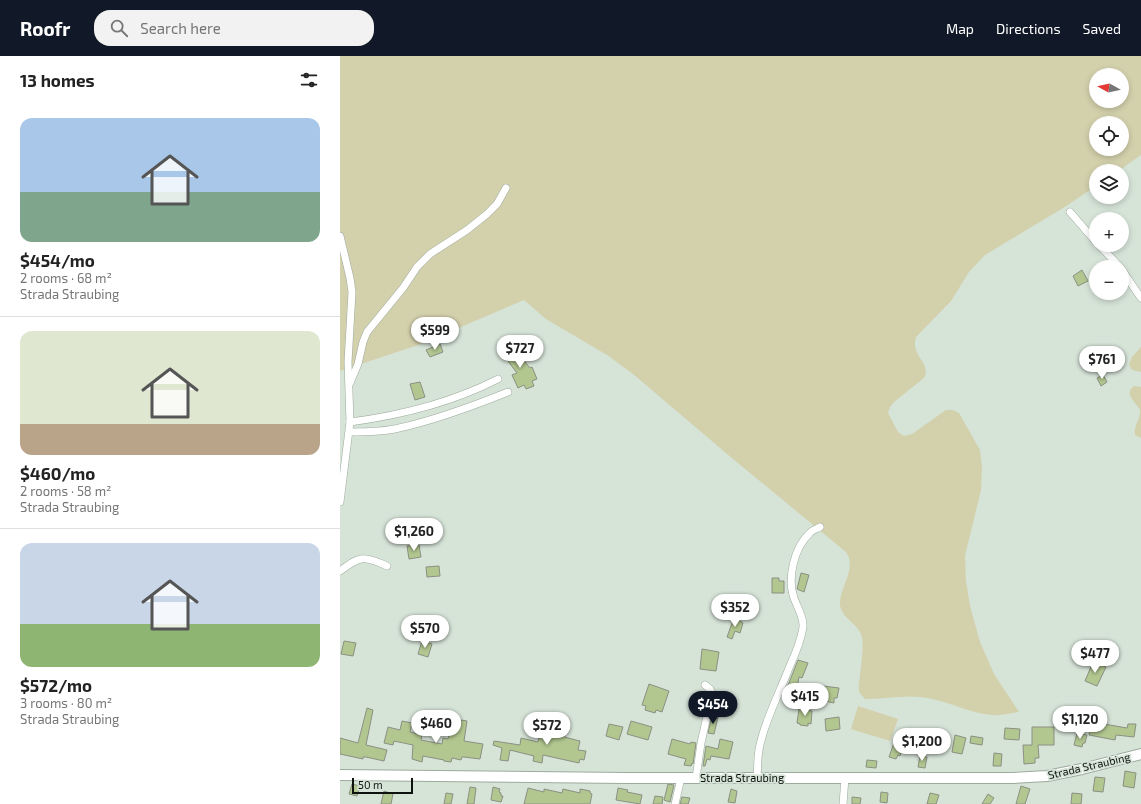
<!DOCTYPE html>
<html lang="en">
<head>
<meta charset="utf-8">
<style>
	body { margin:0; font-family:"Exo 2",sans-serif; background:#f2f2f2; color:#222; height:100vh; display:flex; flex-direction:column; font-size:15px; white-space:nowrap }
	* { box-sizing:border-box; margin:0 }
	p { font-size:13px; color:#767676 }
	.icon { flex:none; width:22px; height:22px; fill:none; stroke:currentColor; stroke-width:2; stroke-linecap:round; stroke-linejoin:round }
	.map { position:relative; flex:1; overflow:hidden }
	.panel { display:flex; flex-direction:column; background:#fff; width:340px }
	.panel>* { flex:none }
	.needle { width:26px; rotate:278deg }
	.tools { position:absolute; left:749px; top:12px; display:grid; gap:8px }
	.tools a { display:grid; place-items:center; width:40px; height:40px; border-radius:50%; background:#fff; box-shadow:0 2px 6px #0003; font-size:20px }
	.scale { position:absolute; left:12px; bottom:10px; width:61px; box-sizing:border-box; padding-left:4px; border:2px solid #0e120e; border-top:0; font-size:11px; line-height:14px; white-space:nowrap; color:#0e120e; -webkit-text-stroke:3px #d6e3d7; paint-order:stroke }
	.price { position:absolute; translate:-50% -34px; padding:0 9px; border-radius:14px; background:#fff; color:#222; font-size:13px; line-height:26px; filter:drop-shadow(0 1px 2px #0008) }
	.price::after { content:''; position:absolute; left:50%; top:24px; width:12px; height:9px; margin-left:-6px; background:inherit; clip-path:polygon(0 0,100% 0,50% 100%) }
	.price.on { background:#111827; color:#fff }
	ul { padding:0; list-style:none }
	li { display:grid; align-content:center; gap:8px; height:212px; padding:0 20px }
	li+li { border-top:1px solid #e0e0e0 }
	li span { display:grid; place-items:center; height:124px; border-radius:12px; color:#555 }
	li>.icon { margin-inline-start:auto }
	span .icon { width:72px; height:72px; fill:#fffc; stroke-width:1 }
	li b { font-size:17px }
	h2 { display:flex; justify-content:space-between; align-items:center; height:48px; padding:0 20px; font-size:17px }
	header { display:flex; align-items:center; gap:24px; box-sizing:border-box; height:56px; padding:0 20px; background:#111827; color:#fff }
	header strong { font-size:19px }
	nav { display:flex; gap:22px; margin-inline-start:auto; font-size:14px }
	.search { width:280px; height:36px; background:#f2f2f2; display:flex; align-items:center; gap:10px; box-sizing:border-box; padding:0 14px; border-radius:16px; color:#767676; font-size:15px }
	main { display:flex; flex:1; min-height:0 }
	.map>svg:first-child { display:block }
</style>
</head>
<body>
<header>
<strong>Roofr</strong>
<div class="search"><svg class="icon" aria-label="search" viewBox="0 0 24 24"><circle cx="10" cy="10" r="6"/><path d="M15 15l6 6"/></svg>Search here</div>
<nav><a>Map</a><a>Directions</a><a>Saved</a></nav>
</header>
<main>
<section class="panel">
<h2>13 homes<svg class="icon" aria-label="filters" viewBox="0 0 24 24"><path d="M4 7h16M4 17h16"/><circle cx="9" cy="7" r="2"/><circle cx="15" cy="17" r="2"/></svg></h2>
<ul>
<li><span style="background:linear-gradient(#a9c7e8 60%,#7fa58c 0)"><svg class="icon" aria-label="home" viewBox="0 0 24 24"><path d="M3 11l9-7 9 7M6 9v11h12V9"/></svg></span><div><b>$454/mo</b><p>2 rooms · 68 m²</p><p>Strada Straubing</p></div></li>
<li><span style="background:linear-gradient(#dfe7d0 75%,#b9a48a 0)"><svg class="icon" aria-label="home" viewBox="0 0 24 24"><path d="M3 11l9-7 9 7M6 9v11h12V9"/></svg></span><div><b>$460/mo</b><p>2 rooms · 58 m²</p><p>Strada Straubing</p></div></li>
<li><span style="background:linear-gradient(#c9d6e8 65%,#8fb573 0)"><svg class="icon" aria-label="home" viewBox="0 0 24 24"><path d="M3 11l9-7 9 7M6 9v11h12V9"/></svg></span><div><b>$572/mo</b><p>3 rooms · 80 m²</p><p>Strada Straubing</p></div></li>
</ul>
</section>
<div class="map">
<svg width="801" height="748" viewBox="0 0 801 748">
	<rect width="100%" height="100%" fill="#d6e3d7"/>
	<g fill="#d3d0ac" fill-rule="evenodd">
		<path d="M0,0H801V99L778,115H756V130L723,152L645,199L629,216L611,245L576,281C570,302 592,305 584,322L554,346L550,351L548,357L558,376L564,380L572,378L606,354H613L619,357L640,394L642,413L641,434L625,500L626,525L630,550L640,586L654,618L679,656C670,657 660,660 652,659C627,657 605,643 580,641C562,639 544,643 525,643L519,636C518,622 526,590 521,578C516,566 499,561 500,546C501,530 517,511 506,496L393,403L293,318L267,299L206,263L184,244L81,288L0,315ZM756,19H782V45H756ZM756,67H782V93H756Z"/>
		<path d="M801,291V316L792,314L789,309L792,301Z"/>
		<path d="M794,330L801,331V382L795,379C793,370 801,363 800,354C796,346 783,338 794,330Z"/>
		<path d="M518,650L558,663L550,685L511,673Z"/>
	</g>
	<g fill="#b2c790" stroke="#8b9082">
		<path d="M742,214L748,225L738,230L733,220Z"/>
		<path d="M100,288L103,296L90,301L86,294Z"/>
		<path d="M171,289L190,312L192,311L197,323L192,325L194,330L186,333L184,329L178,332L172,319L177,317L161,296Z"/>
		<path d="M763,319L767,326L761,330L757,322Z"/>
		<path d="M80,326L85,341L75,344L70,328Z"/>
		<path d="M79,489L81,501L69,503L67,490Z"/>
		<path d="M99,510L100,520L87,521L86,511Z"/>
		<path d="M461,517L469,519L464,536L457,533Z"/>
		<path d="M432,522H439V525H444V537H432Z"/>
		<path d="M394,562L403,567L400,577L395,575L392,583L387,581Z"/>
		<path d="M4,585L16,587L13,600L1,598Z"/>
		<path d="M82,585L92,588L88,601L78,598Z"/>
		<path d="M362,593L379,596L376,615L360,613Z"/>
		<path d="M458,604L468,607L462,622L459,621L455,643L443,642Z"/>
		<path d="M753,606L766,611L757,630L745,625Z"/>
		<path d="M309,628L329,635L322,656L316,654L315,657L305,654L306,650L302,649Z"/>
		<path d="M483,630L499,632L497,642H494V647L480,644Z"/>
		<path d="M27,652L33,654L26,689L47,694L44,705L26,701H23V703L0,698V682L18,687Z"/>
		<path d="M459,653L472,655L471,668L468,667V670L460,669V668L457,667Z"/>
		<path d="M753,654L760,655L758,667L787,672L788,668H796L794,681L776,679L775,684L749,679Z"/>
		<path d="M372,660L378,661L374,678L368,677Z"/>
		<path d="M499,661L500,673L486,675L485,663Z"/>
		<path d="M220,662L229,663L224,681L240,685L238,694L246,695L244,704L240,703L239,707L203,699L202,707L193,705L194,700L170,694L168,705L160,704L162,692L153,689L154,685L180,689L181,682L198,686L200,674L217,677Z"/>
		<path d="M121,664L127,665L124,685L143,688L140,703L124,701H122L121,704L112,702L111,706L104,705V704L83,700L82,706L72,703L73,689L54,685L53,689L44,687L48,671L60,674L62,665L72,667L70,676L82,679L81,684L102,688L103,682L108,683L112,668L120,669Z"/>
		<path d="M291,665L312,671L308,684L287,678Z"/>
		<path d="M269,668L283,671L279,684L266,680Z"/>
		<path d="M692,671H714V689H698L699,702H695V707L684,708L683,689H692Z"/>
		<path d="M665,672L680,673L679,684L664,683Z"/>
		<path d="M737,677L747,679L745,687H743L742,691L734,689Z"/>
		<path d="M615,679L626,682L622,698L612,696Z"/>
		<path d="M631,680L643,682L642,689L630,687Z"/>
		<path d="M332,683L350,688L351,686L356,687L353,708L352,707L351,710L344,709L346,703L328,698Z"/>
		<path d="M380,683L393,686L389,703L371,700L370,704L367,703L365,710H363L366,690L378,693Z"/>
		<path d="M555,684L564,687L560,700L558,699L556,703L549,701Z"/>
		<path d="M574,690L585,693L584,699L573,697Z"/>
		<path d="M654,697L662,698L661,710H653Z"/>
		<path d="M580,700L587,701L585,712L578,711Z"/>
		<path d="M527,704L537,705L536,712L526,711Z"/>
		<path d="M785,715L796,717L794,732L783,730Z"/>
		<path d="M755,721L765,722L763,736L753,735Z"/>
		<path d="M12,728L20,730L17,740L9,738Z"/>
		<path d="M328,728L334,729L330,746L324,744Z"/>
		<path d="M681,730L690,733L685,748H676Z"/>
		<path d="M130,731L136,732L134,748H127Z"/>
		<path d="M153,731L160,733L159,736L161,737V740H163L161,746L151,744Z"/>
		<path d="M188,732L204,736V733L222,737L223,733L240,737V733L250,735V737L252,738L250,748H184Z"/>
		<path d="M278,732L288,734L287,736L302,739L300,748L276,744Z"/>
		<path d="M391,733L397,735L395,747L388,746Z"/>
		<path d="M44,735L53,738L51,748H41Z"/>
		<path d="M541,736L548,737L547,747L540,746Z"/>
		<path d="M106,737L113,738L111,748H104Z"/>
		<path d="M590,737L599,739L596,748H587Z"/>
		<path d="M732,737L742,738L741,748H731Z"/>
		<path d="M648,738L654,742L650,748H642Z"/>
		<path d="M315,740L323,741L322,748H313Z"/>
		<path d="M342,741L350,742L348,748H340Z"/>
		<path d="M512,741L521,742L520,748H512Z"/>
	</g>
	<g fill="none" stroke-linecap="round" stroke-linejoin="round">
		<defs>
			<g id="street">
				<path d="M730,156L756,186"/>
				<path d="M0,180L10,222L12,236L8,306L10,366L0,446"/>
				<path d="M759,189L780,211"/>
				<path d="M782,214L801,242"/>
				<path d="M10,327L18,308L23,286L27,276L63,232L77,211L90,198L127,174L147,158L157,148L166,132"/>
				<path d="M10,366C63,359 111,347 158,323"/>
				<path d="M10,376C26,376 43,376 59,372C96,364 133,350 168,336"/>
				<path d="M0,515C20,500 24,499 47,510"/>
				<path d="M356,722L361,687L372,638L370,633L365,629"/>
				<path d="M417,722C418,711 417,700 420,689C425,664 440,636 449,612C455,599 461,585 463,571C464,561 457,551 454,542C447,523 454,491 470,477C472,474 477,473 480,471"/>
				<path d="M335,748L341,722"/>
				<path d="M503,748L505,722"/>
			</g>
			<path id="secondary" d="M0,719L285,722H673L707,720L742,713L801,698"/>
		</defs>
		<use href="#street" stroke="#9daa9e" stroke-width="8"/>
		<use href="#secondary" stroke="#9daa9e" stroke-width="12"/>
		<use href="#street" stroke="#fff" stroke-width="7"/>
		<use href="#secondary" stroke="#fff" stroke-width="10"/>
	</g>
	<g text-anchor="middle" stroke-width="3.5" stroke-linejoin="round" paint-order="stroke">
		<g font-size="11" fill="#0e120e" stroke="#d6e3d7">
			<text transform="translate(749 710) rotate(-13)" y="4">Strada Straubing</text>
			<text x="402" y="726">Strada Straubing</text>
		</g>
	</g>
</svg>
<div class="tools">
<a><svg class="needle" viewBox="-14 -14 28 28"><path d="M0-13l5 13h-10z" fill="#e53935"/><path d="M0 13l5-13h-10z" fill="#767676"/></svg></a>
<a><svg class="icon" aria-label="locate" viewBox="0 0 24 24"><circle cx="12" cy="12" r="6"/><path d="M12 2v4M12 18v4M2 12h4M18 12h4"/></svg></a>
<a><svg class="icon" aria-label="layers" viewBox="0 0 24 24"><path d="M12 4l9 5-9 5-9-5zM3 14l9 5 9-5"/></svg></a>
<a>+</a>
<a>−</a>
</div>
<div class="scale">50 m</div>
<b class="price" style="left:95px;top:295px">$599</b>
<b class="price" style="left:180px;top:313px">$727</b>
<b class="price" style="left:762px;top:324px">$761</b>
<b class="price" style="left:74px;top:496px">$1,260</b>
<b class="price" style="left:395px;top:572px">$352</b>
<b class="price" style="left:85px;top:593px">$570</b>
<b class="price" style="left:755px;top:618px">$477</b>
<b class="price" style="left:465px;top:661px">$415</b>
<b class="price on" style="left:373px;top:669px">$454</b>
<b class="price" style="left:740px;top:684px">$1,120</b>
<b class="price" style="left:96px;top:688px">$460</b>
<b class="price" style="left:207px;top:690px">$572</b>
<b class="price" style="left:582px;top:706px">$1,200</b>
</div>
</main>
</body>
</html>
